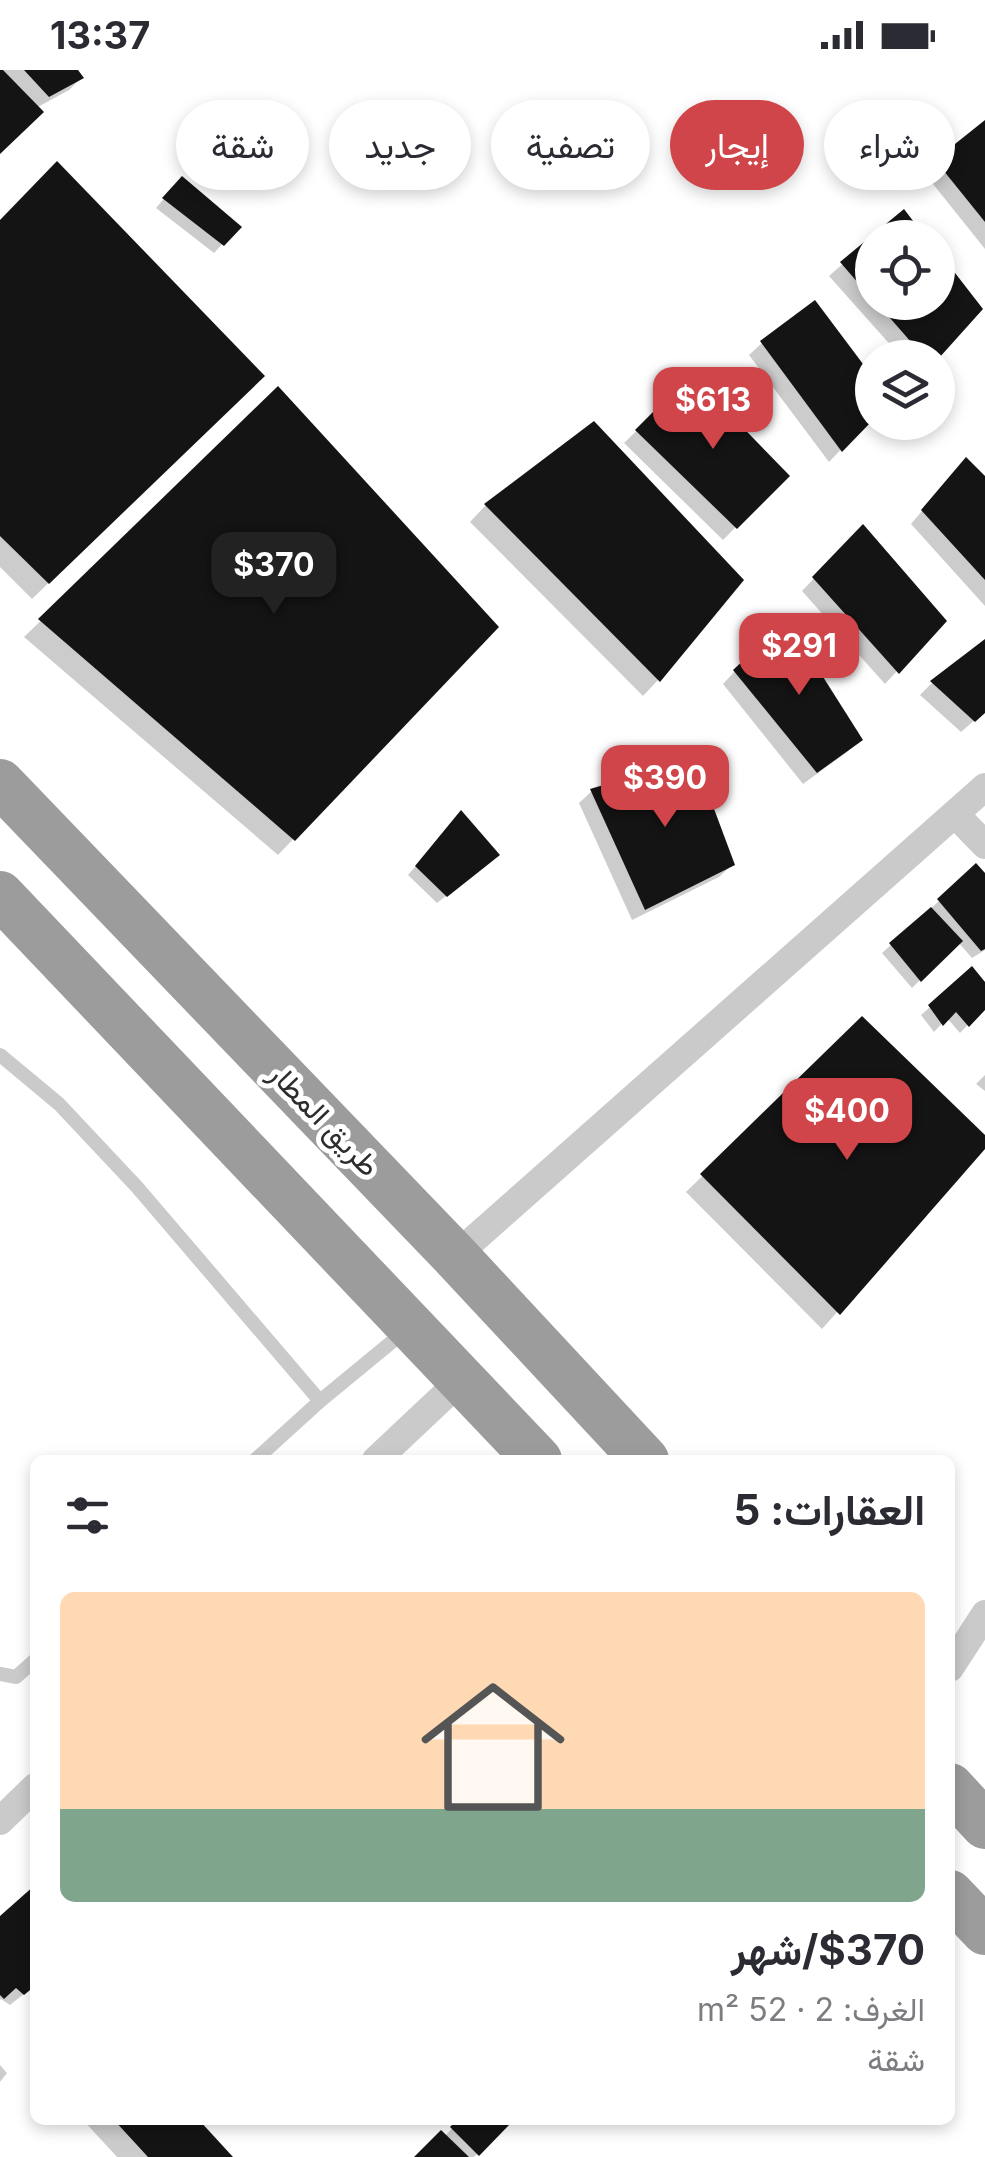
<!DOCTYPE html>
<html lang="ar">
<head>
<meta charset="utf-8">
<style>
	body { margin:0; font-family:Inter,Vazirmatn,sans-serif; background:#f7f7f7; color:#2b2b33; direction:rtl; height:100vh; display:flex; flex-direction:column; font-size:38px; white-space:nowrap }
	* { box-sizing:border-box; margin:0 }
	p { font-size:32px; color:#7c7c81 }
	.icon { flex:none; width:55px; height:55px; fill:none; stroke:currentColor; stroke-width:2; stroke-linecap:round; stroke-linejoin:round }
	.map { position:relative; flex:1; overflow:hidden; direction:ltr }
	.drawer { position:absolute; left:30px; top:1385px; width:925px; height:670px; display:flex; flex-direction:column; background:#fff; border-radius:15px; box-shadow:0 5px 15px #0003; direction:rtl }
	.drawer>* { flex:none }
	.top-card { position:absolute; left:30px; top:30px; width:925px; height:90px; direction:rtl; display:flex; gap:20px }
	.controls { position:absolute; left:855px; top:150px; display:grid; gap:20px }
	.controls a { display:grid; place-items:center; width:100px; height:100px; border-radius:50%; background:#fff; box-shadow:0 5px 15px #0003; font-size:50px }
	.price { position:absolute; translate:-50% -85px; padding:0 22px; border-radius:20px; background:#cf4549; color:#fff; font-size:32px; line-height:65px; filter:drop-shadow(0 2px 5px #0008) }
	.price::after { content:''; position:absolute; left:50%; top:60px; width:30px; height:22px; margin-left:-15px; background:inherit; clip-path:polygon(0 0,100% 0,50% 100%) }
	.price.selected { background:#222; color:#fff }
	ul { padding:0; list-style:none }
	li { display:grid; align-content:center; gap:20px; height:530px; padding:0 30px }
	li+li { border-top:2px solid #e1e1e2 }
	li span { display:grid; place-items:center; height:310px; border-radius:15px; color:#555 }
	li>.icon { margin-inline-start:auto }
	span .icon { width:180px; height:180px; fill:#fffc; stroke-width:1 }
	li b { font-size:42px }
	h2 { display:flex; justify-content:space-between; align-items:center; height:120px; padding:0 30px; font-size:42px }
	.pill { padding:0 35px; border-radius:45px; background:#fff; box-shadow:0 5px 15px #0003; font-size:35px; line-height:90px }
	.pill.selected { background:#cf4549; color:#fff }
	.status { display:flex; justify-content:space-between; align-items:center; height:70px; padding:0 50px; background:#fff; direction:ltr }
	.status svg { height:28px; fill:currentColor }
	.map>svg:first-child { display:block }
</style>
</head>
<body>
<div class="status"><b>13:37</b><svg viewBox="0 0 49 12"><path d="M0 12V9h3v3zM5 12V6h3v6zM10 12V3h3v9zM15 12V0h3v12zM26 1h20v11H26zM47 4h2v5h-2z"/></svg></div>
<div class="map">
<svg width="985" height="2087" viewBox="0 0 985 2087">
	<rect width="100%" height="100%" fill="#fff"/>
	<g fill="#0003">
		<path d="M0,0H74L81,8L69,20L36,38L0,81Z"/>
		<path d="M985,53V179L925,104Z"/>
		<path d="M174,117L238,157L214,183L156,138Z"/>
		<path d="M0,153L261,306L32,529L0,497Z"/>
		<path d="M872,168V232H938V185L980,239L936,288H902L829,206Z"/>
		<path d="M814,234L872,310V347L829,392L749,285L762,273Z"/>
		<path d="M691,308L786,406L723,470L624,373Z"/>
		<path d="M278,320L496,557L278,785L24,567Z"/>
		<path d="M594,355L658,610L643,626L470,452L485,436Z"/>
		<path d="M954,403L985,410V536L911,454Z"/>
		<path d="M862,458L943,551L885,614L802,521Z"/>
		<path d="M985,573V641L961,662L920,625L932,613Z"/>
		<path d="M735,601L860,670L847,682L803,714L723,614Z"/>
		<path d="M592,721L732,795L719,807L632,850L579,733Z"/>
		<path d="M454,752L489,792L437,833L408,805Z"/>
		<path d="M985,807V880L972,888L958,872L912,918L882,883L939,831Z"/>
		<path d="M972,900L985,916V937L960,963L947,948L934,962L921,945Z"/>
		<path d="M862,950L985,1068V1075L822,1259L686,1122Z"/>
		<path d="M985,1005V1021L976,1014Z"/>
		<path d="M35,1818V1915L10,1935L1,1929L0,1930V1849Z"/>
		<path d="M0,1995L7,2003L0,2012Z"/>
		<path d="M83,2050H195L229,2087H117Z"/>
		<path d="M460,2050H511L474,2087H418L444,2067Z"/>
	</g>
	<g fill="#141414">
		<path d="M0,0H3L44,42L0,84Z"/>
		<path d="M24,0H78L84,8L49,27Z"/>
		<path d="M985,50V152L935,90Z"/>
		<path d="M57,91L265,306L49,514L0,466V150Z"/>
		<path d="M182,106L242,157L224,176L162,128Z"/>
		<path d="M904,139L926,168H872V229L840,192Z"/>
		<path d="M938,181L983,239L939,288H925L876,232H938Z"/>
		<path d="M815,230L872,306V351L842,382L760,271Z"/>
		<path d="M691,304L790,406L737,459L635,360Z"/>
		<path d="M278,316L499,557L295,771L38,549Z"/>
		<path d="M594,351L744,510L660,612L484,434Z"/>
		<path d="M966,387L985,406V510L921,440Z"/>
		<path d="M863,454L947,551L899,604L812,507Z"/>
		<path d="M787,550L863,670L817,703L733,600Z"/>
		<path d="M985,569V643L975,652L930,611Z"/>
		<path d="M695,688L735,795L645,840L590,719Z"/>
		<path d="M461,740L500,785L447,827L415,796Z"/>
		<path d="M976,793L985,803V879L981,881L937,829Z"/>
		<path d="M931,837L963,871L921,912L889,873Z"/>
		<path d="M972,896L985,912V940L969,957L956,942L943,956L928,935Z"/>
		<path d="M862,946L985,1065V1079L840,1245L700,1104Z"/>
		<path d="M35,1815V1916L24,1925L16,1918L4,1929L0,1925V1846Z"/>
		<path d="M114,2050H199L233,2087H148Z"/>
		<path d="M457,2050H514L479,2086L450,2057Z"/>
		<path d="M441,2060L469,2087H414Z"/>
	</g>
	<g fill="none" stroke-linecap="round" stroke-linejoin="round">
		<g stroke="#cacaca" stroke-width="14">
			<path d="M0,985L59,1034L137,1117L320,1331"/>
			<path d="M255,1390L320,1331L405,1261"/>
			<path d="M0,1604L16,1607L35,1590"/>
		</g>
		<g stroke="#cacaca" stroke-width="28">
			<path d="M955,744L985,775"/>
			<path d="M455,1186L985,717"/>
			<path d="M376,1390L461,1310"/>
			<path d="M950,1598L985,1544"/>
			<path d="M0,1751L35,1717"/>
		</g>
		<g stroke="#9c9c9c" stroke-width="48">
			<path d="M0,713L455,1186L645,1390"/>
			<path d="M0,825L538,1390"/>
			<path d="M950,1717L985,1755"/>
			<path d="M950,1824L985,1861"/>
		</g>
	</g>
	<g text-anchor="middle" stroke-width="10" stroke-linejoin="round" paint-order="stroke">
		<g font-size="30" fill="#2d2d2d" stroke="#fff">
			<text transform="translate(324 1050) rotate(46)" y="10">طريق المطار</text>
		</g>
	</g>
</svg>
<div class="controls">
<a><svg class="icon" aria-label="locate" viewBox="0 0 24 24"><circle cx="12" cy="12" r="6"/><path d="M12 2v4M12 18v4M2 12h4M18 12h4"/></svg></a>
<a><svg class="icon" aria-label="layers" viewBox="0 0 24 24"><path d="M12 4l9 5-9 5-9-5zM3 14l9 5 9-5"/></svg></a>
</div>
<b class="price" style="left:713px;top:382px">$613</b>
<b class="price selected" style="left:274px;top:547px">$370</b>
<b class="price" style="left:799px;top:628px">$291</b>
<b class="price" style="left:665px;top:760px">$390</b>
<b class="price" style="left:847px;top:1093px">$400</b>
<div class="top-card">
<a class="pill">شراء</a>
<a class="pill selected">إيجار</a>
<a class="pill">تصفية</a>
<a class="pill">جديد</a>
<a class="pill">شقة</a>
</div>
<section class="drawer">
<h2>العقارات: 5<svg class="icon" aria-label="filters" viewBox="0 0 24 24"><path d="M4 7h16M4 17h16"/><circle cx="9" cy="7" r="2"/><circle cx="15" cy="17" r="2"/></svg></h2>
<ul>
<li><span style="background:linear-gradient(#ffd9b3 70%,#7fa58c 0)"><svg class="icon" aria-label="home" viewBox="0 0 24 24"><path d="M3 11l9-7 9 7M6 9v11h12V9"/></svg></span><div><b>$370/شهر</b><p>الغرف: 2 · 52 m²</p><p>شقة</p></div></li>
</ul>
</section>
</div>
</body>
</html>
